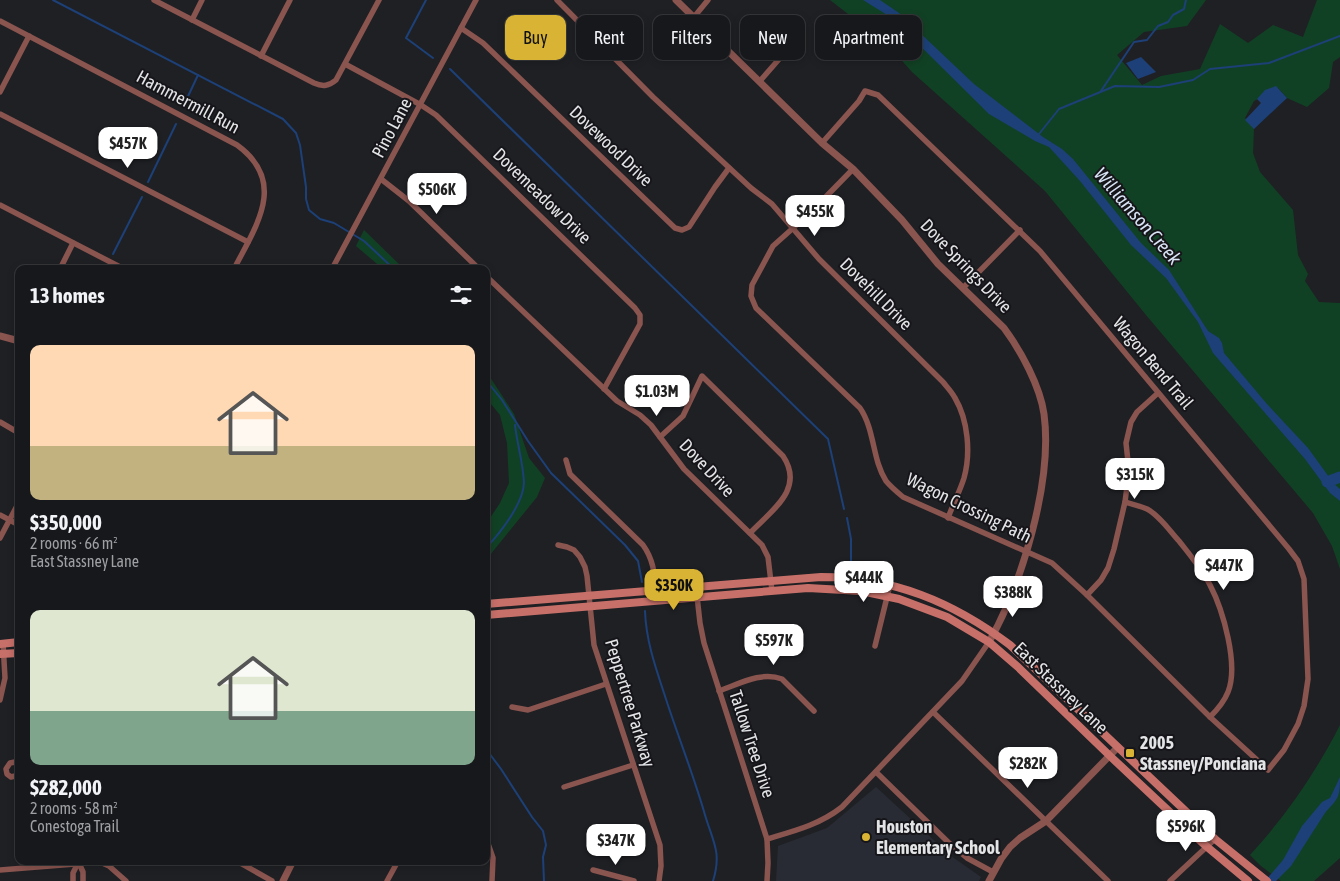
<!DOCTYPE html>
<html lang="en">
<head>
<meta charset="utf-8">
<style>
	body { margin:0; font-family:"Asap Condensed",sans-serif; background:#242528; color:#f1f3f6; height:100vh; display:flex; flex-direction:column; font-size:19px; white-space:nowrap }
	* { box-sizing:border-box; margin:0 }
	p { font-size:16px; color:#9ea0a3 }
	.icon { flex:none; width:28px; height:28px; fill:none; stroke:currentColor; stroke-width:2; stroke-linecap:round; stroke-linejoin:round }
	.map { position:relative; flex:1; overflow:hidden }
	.panel { position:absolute; left:15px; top:265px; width:475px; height:600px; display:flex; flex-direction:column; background:#17181b; border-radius:10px; box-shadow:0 2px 8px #0003,0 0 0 1px #36373a }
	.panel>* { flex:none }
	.banner { position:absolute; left:505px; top:15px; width:475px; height:45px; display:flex; gap:10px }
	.price { position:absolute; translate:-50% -42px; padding:0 11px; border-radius:10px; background:#fff; color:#222; font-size:16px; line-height:32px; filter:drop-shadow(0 1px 2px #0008) }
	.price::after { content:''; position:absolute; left:50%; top:30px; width:15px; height:11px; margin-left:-8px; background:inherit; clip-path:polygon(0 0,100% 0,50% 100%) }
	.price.active { background:#d9b334; color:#111 }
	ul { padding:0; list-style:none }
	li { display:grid; align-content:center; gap:10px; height:265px; padding:0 15px }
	li span { display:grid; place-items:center; height:155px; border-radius:10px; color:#555 }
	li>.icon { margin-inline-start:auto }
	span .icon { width:90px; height:90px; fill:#fffc; stroke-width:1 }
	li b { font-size:21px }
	h2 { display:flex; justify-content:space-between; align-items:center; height:60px; padding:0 15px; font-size:21px }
	.pill { padding:0 18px; border-radius:10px; background:#17181b; box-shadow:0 2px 8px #0003,0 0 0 1px #36373a; font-size:18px; line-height:45px }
	.pill.active { background:#d9b334; color:#111 }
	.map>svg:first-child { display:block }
</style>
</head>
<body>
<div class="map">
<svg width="1340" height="881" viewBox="0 0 1340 881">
	<rect width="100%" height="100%" fill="#1f2024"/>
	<path fill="#292b34" d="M876,787L951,856L981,877L979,881H776L778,846L827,828Z"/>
	<g fill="#114124">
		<path d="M830,0H1206L1187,26L1144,32L1117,55L1142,85L1161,76L1200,69L1220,24L1248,43L1273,25L1303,37L1317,0H1340V57L1333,62L1329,88L1307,107L1287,98L1278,88L1254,101L1245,118L1254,128L1253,153L1260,172L1293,210L1298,255L1308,274L1305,281L1319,302L1340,303V569L1332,546L1313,513L1146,315L1045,191L912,72L888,45Z"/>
		<path d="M364,230L404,269H383L356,246Z"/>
		<path d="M486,371L514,414L529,458L545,478L537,497L486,560V524L500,503L509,483L507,443L500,415L486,398Z"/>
		<path d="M1340,725V858L1314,881H1281L1261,866L1250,855C1286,816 1316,772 1340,725Z"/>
	</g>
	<g fill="#1c4077">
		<path d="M863,0H880L899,13L974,84L1043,137L1062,149L1073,159L1141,243L1169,270L1208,331L1219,338L1222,343L1224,353L1267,404L1308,448L1334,484L1340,489V501L1330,493L1305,459L1213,353L1198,322L1166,278L1131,245L1080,181L1049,147L1035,141L989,114L892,18Z"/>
		<path d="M1141,57L1156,72L1138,79L1126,63Z"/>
		<path d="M1276,86L1287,98L1254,129L1245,120L1261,103L1257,99L1265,90Z"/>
		<path d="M1340,777C1340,799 1338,798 1325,813L1291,866L1276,881H1265L1283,860L1302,826L1322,802L1330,798Z"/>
	</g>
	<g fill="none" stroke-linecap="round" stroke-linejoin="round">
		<g stroke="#1c4077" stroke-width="2">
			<path d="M53,0L283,119L296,133L300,145L306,187V199L309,210L320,219L334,223L364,241L394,269"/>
			<path d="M426,0L406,38L433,58"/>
			<path d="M450,69L828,439L844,509"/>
			<path d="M1101,91L1134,42L1147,40L1158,26L1168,22L1173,15L1184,9L1186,0"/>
			<path d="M183,107L198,75"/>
			<path d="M1039,134L1059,109L1115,86L1159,87L1193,80L1210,69L1269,63L1340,36"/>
			<path d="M148,182L176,124"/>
			<path d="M113,254L142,197"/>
			<path d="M486,380L502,400L528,441L551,473L625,545L638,561L642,582"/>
			<path d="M847,518L851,539V567"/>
			<path d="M486,548C500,533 524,503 524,482C523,463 517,443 515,425"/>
			<path d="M645,611C646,640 655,666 664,693C677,734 693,773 705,815C713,842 722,852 713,881"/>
			<path d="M486,749L501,769L532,817L543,831L546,845L543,857L544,881"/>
		</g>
		<path stroke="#1c4077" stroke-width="11" d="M1327,482L1340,477"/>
		<g stroke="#8a544f" stroke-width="5.5">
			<path d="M154,0L314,83C323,87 329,86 336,80L379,0"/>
			<path d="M557,0L653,97L751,188L772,204L819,259L943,382C947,387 952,392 955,398C968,420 971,453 964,478C960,491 953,504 948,518"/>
			<path d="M694,17L708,0"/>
			<path d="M192,20L202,0"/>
			<path d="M0,21L237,145C288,182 256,226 234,269"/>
			<path d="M461,28L483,43L675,228L682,230L689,227L715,187L729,168"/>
			<path d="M261,56L290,0"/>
			<path d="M345,64L421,105L436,115L635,308L640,315V324L604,389"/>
			<path d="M760,81L787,50L794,32"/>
			<path d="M0,92L29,36"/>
			<path d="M0,114L248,242"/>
			<path d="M822,143L859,101L865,91L878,95L1040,251L1289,549L1298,561L1304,579L1308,679L1304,706L1298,724L1284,750L1268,770L1210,717L1087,595L1052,563L903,497C897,492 891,487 886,481C872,459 875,430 860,408L756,308L751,296L752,285L773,246L811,212L853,169"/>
			<path d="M381,179L409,201L479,269"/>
			<path d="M0,205L124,269"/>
			<path d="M60,269L73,243"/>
			<path d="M332,269L476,0"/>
			<path d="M486,276L617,401L640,415L651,425L684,469L762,545L768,557L772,591"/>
			<path d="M963,288L1020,230"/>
			<path d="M0,422L19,433"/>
			<path d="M660,437L683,416L702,376L783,456C805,489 772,510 750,533"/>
			<path d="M566,460L570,474L643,545C653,559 655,573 655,590"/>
			<path d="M1125,502C1132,504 1140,506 1147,509C1159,515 1170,531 1179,541C1190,555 1202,569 1210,585C1223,610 1239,665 1228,692C1224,702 1218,709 1210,717"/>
			<path d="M0,515L19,525"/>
			<path d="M0,538L19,502"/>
			<path d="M558,545L567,547L574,550L580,557L585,567L587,576L594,645L660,845L661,866L659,881"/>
			<path d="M696,587L700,623L704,643L767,839L768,863L767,881"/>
			<path d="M1087,595L1101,580L1108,568L1114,549L1125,502L1129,471L1126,443L1131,422L1137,412L1158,393"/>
			<path d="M875,646L890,585"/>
			<path d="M719,691C739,684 761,671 782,679L814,711"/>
			<path d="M0,700L5,678L3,643"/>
			<path d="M512,707L528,710L606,684"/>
			<path d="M933,712L1108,881"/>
			<path d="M19,764L15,762L10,763L6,769L7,774L11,777L19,775"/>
			<path d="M876,772L948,842L967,858L993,872"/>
			<path d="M564,787L633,765"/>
			<path d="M486,838L493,858L492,881"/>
			<path d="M767,839C794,831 819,825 842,807L962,681L989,642"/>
			<path d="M78,861L83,872V881"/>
			<path d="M237,861L272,881"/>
			<path d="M0,870L100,862L109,866L126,881"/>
			<path d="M593,870L634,881"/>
			<path d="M73,881V873L78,863"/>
			<path d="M387,881L398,861"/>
			<path d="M1170,881L1215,839"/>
		</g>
		<g stroke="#8a544f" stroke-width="7">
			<path d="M676,0L822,143L853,169L902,220L938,264L1004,328C1021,351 1040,386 1044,414C1053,481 1022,584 989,642"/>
			<path d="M0,336L19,341"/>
			<path d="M283,881L293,861"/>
			<path d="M989,881L1001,859L1010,847L1020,838L1046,821L1117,748"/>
		</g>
		<g stroke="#c77069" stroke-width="8">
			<path d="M486,604L821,577C893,577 953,602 1010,645L1215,839L1267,881"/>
			<path d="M486,615L808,588L861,591L899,599L947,617L989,642L1018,667L1110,756L1206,846L1248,881"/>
			<path d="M0,644L19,642"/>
			<path d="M0,654L19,653"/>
		</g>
	</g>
	<g fill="#d9b334" stroke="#16161a" stroke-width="2">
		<rect x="1125" y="748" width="10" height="10" rx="2.5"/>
		<circle cx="866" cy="837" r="5"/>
	</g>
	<g text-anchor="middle" stroke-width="4" stroke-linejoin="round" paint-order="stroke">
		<g font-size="18" fill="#e3e4e6" stroke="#16161a">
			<text transform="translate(188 102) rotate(28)" y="6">Hammermill Run</text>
			<text transform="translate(392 128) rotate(-62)" y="6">Pino Lane</text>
			<text transform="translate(611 146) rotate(44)" y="6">Dovewood Drive</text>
			<text transform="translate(542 196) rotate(44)" y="6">Dovemeadow Drive</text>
			<text transform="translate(966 266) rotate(46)" y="6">Dove Springs Drive</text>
			<text transform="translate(876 294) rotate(45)" y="6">Dovehill Drive</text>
			<text transform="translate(1153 363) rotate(50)" y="6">Wagon Bend Trail</text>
			<text transform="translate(707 468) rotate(47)" y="6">Dove Drive</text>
			<text transform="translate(969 508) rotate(26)" y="6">Wagon Crossing Path</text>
			<text transform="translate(1061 688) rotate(44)" y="6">East Stassney Lane</text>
			<text transform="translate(630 703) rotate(73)" y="6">Peppertree Parkway</text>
			<text transform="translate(752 744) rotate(72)" y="6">Tallow Tree Drive</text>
		</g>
		<g font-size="18" font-weight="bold" fill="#e3e4e6" stroke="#16161a" text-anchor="start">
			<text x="1140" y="749">2005<tspan x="1140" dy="21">Stassney/Ponciana</tspan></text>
			<text x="876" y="833">Houston<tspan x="876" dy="21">Elementary School</tspan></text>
		</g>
		<g font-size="19" font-style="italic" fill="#d9e5f6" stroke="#16161a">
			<text transform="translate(1138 216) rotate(49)" y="7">Williamson Creek</text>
		</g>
	</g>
</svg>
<b class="price" style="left:128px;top:169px">$457K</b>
<b class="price" style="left:437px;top:215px">$506K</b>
<b class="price" style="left:815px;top:237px">$455K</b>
<b class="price" style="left:657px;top:417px">$1.03M</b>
<b class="price" style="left:1135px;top:500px">$315K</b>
<b class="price" style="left:1224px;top:591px">$447K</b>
<b class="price" style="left:864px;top:603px">$444K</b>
<b class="price active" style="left:674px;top:611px">$350K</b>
<b class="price" style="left:1013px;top:618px">$388K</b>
<b class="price" style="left:774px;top:666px">$597K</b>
<b class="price" style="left:1028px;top:789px">$282K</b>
<b class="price" style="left:1186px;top:852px">$596K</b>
<b class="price" style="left:616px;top:866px">$347K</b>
<div class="banner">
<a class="pill active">Buy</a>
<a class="pill">Rent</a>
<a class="pill">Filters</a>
<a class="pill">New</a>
<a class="pill">Apartment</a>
</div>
<section class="panel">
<h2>13 homes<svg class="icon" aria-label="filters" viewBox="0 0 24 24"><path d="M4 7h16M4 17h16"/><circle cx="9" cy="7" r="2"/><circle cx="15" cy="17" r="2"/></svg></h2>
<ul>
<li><span style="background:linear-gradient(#ffd9b3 65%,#c2b280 0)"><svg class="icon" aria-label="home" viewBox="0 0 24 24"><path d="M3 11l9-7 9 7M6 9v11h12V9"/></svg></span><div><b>$350,000</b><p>2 rooms · 66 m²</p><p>East Stassney Lane</p></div></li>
<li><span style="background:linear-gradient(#dfe7d0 65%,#7fa58c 0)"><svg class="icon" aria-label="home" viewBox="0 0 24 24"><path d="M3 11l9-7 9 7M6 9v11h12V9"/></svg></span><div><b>$282,000</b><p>2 rooms · 58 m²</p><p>Conestoga Trail</p></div></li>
</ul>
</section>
</div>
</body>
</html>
